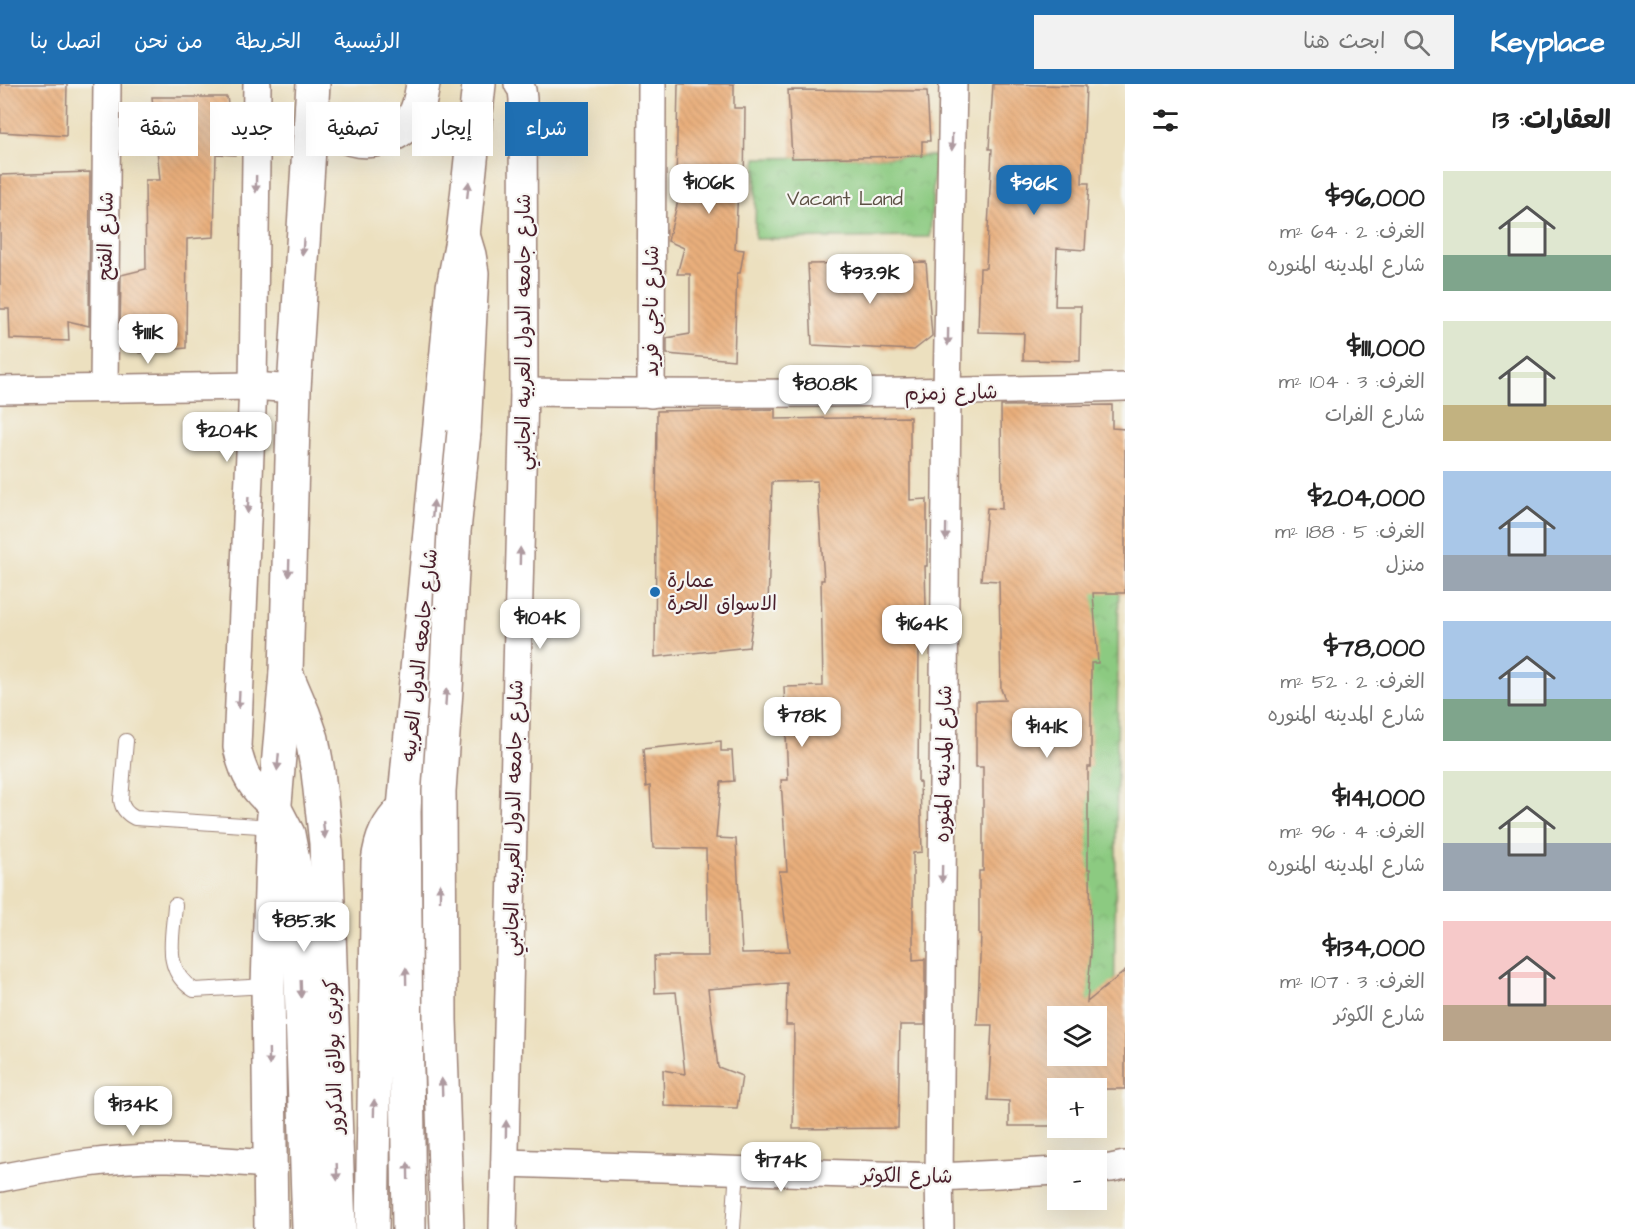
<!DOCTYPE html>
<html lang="ar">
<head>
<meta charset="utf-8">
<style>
	body { margin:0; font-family:"Architects Daughter","Playpen Sans Arabic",sans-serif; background:#f2f2f2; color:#222; direction:rtl; height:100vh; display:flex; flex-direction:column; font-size:22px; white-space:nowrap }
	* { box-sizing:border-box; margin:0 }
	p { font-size:20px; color:#767676 }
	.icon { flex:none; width:33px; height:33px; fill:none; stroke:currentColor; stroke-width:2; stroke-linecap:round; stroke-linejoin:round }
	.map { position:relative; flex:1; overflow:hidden; direction:ltr }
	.sheet { display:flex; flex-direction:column; background:#fff; width:510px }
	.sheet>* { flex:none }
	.banner { position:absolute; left:18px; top:18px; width:570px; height:54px; direction:rtl; display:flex; gap:12px }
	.buttons { position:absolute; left:1047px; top:922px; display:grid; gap:12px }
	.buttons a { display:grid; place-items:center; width:60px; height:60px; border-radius:0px; background:#fff; box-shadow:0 6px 24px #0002; font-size:30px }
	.price { position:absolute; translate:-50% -51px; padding:0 14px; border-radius:12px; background:#fff; color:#222; font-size:20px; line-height:39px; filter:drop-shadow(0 2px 3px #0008) }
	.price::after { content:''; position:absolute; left:50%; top:36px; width:18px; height:14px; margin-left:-9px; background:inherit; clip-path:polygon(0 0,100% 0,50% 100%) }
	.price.selected { background:#1f6fb2; color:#fff }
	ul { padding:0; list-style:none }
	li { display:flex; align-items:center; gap:18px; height:150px; padding:0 24px }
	li span { display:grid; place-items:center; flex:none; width:168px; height:120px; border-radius:0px; color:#555 }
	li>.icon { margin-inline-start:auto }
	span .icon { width:72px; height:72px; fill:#fffc; stroke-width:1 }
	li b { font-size:26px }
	h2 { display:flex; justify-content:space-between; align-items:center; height:72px; padding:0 24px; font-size:26px }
	.chip { padding:0 21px; border-radius:0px; background:#fff; box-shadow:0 6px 24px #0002; font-size:21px; line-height:54px }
	.chip.selected { background:#1f6fb2; color:#fff }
	header { display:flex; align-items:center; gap:36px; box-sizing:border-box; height:84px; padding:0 30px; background:#1f6fb2; color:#fff }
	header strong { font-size:28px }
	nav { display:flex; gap:33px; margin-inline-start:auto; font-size:21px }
	.search { width:420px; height:54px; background:#f2f2f2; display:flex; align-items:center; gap:15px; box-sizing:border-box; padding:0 21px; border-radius:0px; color:#767676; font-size:22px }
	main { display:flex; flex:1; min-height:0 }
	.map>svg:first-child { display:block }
</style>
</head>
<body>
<header>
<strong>Keyplace</strong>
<div class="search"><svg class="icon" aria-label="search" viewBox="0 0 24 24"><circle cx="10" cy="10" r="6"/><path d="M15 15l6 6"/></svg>ابحث هنا</div>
<nav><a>الرئيسية</a><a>الخريطة</a><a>من نحن</a><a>اتصل بنا</a></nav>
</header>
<main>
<section class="sheet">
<h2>العقارات: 13<svg class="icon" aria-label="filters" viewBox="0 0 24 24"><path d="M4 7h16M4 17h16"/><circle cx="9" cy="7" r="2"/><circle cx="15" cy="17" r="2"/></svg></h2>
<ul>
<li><span style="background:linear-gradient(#dfe7d0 70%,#7fa58c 0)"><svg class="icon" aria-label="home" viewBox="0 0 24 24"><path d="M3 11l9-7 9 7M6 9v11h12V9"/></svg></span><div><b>$96,000</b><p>الغرف: 2 · 64 m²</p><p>شارع المدينه المنوره</p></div></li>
<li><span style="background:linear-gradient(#dfe7d0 70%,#c2b280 0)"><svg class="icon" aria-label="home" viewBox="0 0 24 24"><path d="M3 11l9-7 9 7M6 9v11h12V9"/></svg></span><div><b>$111,000</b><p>الغرف: 3 · 104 m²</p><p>شارع الفرات</p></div></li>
<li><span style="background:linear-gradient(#a9c7e8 70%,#9aa5b1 0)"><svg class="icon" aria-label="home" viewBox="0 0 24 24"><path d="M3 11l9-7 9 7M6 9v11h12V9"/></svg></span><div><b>$204,000</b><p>الغرف: 5 · 188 m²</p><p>منزل</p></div></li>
<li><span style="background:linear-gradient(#a9c7e8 65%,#7fa58c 0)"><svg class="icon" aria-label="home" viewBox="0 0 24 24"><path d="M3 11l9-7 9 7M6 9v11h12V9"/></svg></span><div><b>$78,000</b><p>الغرف: 2 · 52 m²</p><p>شارع المدينه المنوره</p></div></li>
<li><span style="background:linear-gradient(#dfe7d0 60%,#9aa5b1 0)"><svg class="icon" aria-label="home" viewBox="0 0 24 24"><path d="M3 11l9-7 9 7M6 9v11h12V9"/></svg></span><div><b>$141,000</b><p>الغرف: 4 · 96 m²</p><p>شارع المدينه المنوره</p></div></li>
<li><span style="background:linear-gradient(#f6c9c9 70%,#b9a48a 0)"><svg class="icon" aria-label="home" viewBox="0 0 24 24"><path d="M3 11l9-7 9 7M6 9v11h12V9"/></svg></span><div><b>$134,000</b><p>الغرف: 3 · 107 m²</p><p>شارع الكوثر</p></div></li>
</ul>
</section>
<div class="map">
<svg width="1125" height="1145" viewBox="0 0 1125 1145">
	<defs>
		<pattern id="park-crowns" width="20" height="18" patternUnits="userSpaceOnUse" patternTransform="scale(1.5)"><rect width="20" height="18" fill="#8cca81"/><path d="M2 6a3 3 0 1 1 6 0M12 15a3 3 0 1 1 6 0" fill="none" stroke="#7aad70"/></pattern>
		<pattern id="building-back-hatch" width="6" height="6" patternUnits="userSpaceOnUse" patternTransform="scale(1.5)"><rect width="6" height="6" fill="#e9af7c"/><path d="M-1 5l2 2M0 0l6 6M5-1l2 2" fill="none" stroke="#c9966b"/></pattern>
	</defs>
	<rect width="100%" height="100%" fill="#f6f6f2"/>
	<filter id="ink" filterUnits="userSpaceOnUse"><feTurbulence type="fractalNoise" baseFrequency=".0167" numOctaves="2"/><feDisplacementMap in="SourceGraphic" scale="12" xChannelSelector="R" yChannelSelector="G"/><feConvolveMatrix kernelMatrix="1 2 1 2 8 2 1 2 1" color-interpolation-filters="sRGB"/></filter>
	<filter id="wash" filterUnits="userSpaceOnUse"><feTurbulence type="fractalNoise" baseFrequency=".008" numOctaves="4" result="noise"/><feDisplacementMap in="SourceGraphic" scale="24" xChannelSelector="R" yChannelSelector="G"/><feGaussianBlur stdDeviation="1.35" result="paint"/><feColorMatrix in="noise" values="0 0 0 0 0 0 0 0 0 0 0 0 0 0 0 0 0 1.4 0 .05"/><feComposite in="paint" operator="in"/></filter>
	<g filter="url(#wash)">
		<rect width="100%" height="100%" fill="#ece0bf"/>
		<g fill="url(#park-crowns)" stroke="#6b7456" stroke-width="1.5">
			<path d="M935,72L930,153L755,155L756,74Z"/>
			<path d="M1073,391L1120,393L1114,954L1096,933H1076Z"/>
		</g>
		<g id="blocks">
			<g fill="url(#building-back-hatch)" fill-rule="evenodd">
				<path d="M0,0H67L66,52L0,48Z"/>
				<path d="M678,0H734V24H745L744,106L738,105L735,165L744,166L740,189H737L734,276L667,270V254L690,250V190H677L684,164L668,157L682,101H676Z"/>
				<path d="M993,0L1086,2L1082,99H1089L1085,166L1057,164L1055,222H1081L1080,277L1023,276L1024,249L978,248L980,184H986L992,65H989Z"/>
				<path d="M788,6L927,7L930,57H922V72L792,74Z"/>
				<path d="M152,13H227L235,71L216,70L214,153L187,155L186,264L139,269V254L120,249L121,191L146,185L145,96H160Z"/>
				<path d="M90,88L89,242L68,237L69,257L10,255L9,225H0V91Z"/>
				<path d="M926,178L932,252L914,266L812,261L808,180Z"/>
				<path d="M1112,321V344L1125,345V509H1093L1098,579H1091V683H1088V785H1090L1091,868L1087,918L1125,887V1005H1058V1042H1009V1017L988,1016L992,941H977L981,851H979V787H983V683H976V617L1005,616L1001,605L999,497L981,496L987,424L1002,425L1001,322ZM1058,933H1096V972H1058Z"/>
				<path d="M775,325V335L910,333V416L927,415V482H925L927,561H919L918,698H920L922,768L913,769V876L925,875V941H900L898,1044L793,1045L794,941H786L787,899L708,905L718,983L742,992L737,1024L664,1022L663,986L685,990L676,908L655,909L654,872H708L706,765L653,764L650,702L646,703L643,665L721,657V667H732L734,697L721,698L716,754L736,755L742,869L789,868L779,787H787L781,696H788L784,603L823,602L821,496H824L817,397L772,398L768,521L755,520L749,563L655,573L657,327Z"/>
			</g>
		</g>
	</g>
	<g filter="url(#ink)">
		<use href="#blocks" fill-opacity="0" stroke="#9b8075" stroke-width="1.5"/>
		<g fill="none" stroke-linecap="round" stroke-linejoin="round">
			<defs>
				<g id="lane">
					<path d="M126,657L121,716C122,725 127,730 135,734L273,743"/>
					<path d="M175,821C173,853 162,886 194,906L268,902"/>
					<path d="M733,1145L737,1085"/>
				</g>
				<g id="street">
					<path d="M257,0L253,302L237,663C243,691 252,706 275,725"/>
					<path d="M104,304L107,0"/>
					<path d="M0,306L253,302L294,305"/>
					<path d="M524,308C725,311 925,309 1125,303"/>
					<path d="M651,310L652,0"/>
					<path d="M505,1079L939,1093L1058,1087"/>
					<path d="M1096,1085L1111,1084L1125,1081"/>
					<path d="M0,1094C55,1083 112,1073 169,1074C203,1075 236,1078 270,1080"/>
					<path d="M503,1145L524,308L523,15L522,6L518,0"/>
					<path d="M940,1145L939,1093L947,308L953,0"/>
				</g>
				<g id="secondary">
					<path d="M286,589L303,629L312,655L318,688L326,759L339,1145"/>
					<path d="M372,1145L378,778C381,754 387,741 404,724"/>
				</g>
				<g id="primary">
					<path d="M312,22C320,31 328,43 338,49C364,64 397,56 414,32C420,22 421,11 423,0"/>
					<path d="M271,1145L268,902L273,743L286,589L294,305L313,0"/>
					<path d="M409,1145L404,724L453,203L463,151L479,0"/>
				</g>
				<g id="highway">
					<path d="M463,151L469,171L472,189L464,348"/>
					<path d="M275,725L288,750L298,803L309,1145"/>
				</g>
			</defs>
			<use href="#lane" stroke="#9b8075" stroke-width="16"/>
			<use href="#street" stroke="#9b8075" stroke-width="30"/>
			<use href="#secondary" stroke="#9b8075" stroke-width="36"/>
			<use href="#primary" stroke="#9b8075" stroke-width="36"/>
			<use href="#highway" stroke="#9b8075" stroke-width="36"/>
			<use href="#lane" stroke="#fff" stroke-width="14"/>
			<use href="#street" stroke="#fff" stroke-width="27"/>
			<use href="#secondary" stroke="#fff" stroke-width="33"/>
			<use href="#primary" stroke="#fff" stroke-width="33"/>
			<use href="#highway" stroke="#fff" stroke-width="33"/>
			<defs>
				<path id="highway-bridge" d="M447,1145L440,936L439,707L446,606L454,447L464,348"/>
			</defs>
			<use href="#highway-bridge" stroke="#9b8075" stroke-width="36" stroke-linecap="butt"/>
			<use href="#highway-bridge" stroke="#fff" stroke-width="33"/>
		</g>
		<defs><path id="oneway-solid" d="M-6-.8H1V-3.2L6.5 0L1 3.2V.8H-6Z" transform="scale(1.5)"/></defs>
		<g fill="#ae9aa0">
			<use href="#oneway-solid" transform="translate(952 58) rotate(91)"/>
			<use href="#oneway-solid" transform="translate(256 100) rotate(91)"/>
			<use href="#oneway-solid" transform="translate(468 106) rotate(-84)"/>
			<use href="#oneway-solid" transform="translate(303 163) rotate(94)"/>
			<use href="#oneway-solid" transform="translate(948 253) rotate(91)"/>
			<use href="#oneway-solid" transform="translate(248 421) rotate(93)"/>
			<use href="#oneway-solid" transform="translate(433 425) rotate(-85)"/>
			<use href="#oneway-solid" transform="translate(946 448) rotate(91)"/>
			<use href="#oneway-solid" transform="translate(520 472) rotate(-89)"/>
			<use href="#oneway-solid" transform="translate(289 484) rotate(92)"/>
			<use href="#oneway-solid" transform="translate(446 613) rotate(-86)"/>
			<use href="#oneway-solid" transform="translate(239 616) rotate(93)"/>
			<use href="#oneway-solid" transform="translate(278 678) rotate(95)"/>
			<use href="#oneway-solid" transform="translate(324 746) rotate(84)"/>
			<use href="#oneway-solid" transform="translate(942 790) rotate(91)"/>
			<use href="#oneway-solid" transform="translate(440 808) rotate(-90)"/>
			<use href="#oneway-solid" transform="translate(406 892) rotate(-91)"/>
			<use href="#oneway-solid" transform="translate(301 905) rotate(88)"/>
			<use href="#oneway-solid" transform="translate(269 973) rotate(89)"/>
			<use href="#oneway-solid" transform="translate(442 1003) rotate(-92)"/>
			<use href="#oneway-solid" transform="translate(374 1024) rotate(-89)"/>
			<use href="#oneway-solid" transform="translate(506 1045) rotate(-89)"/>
			<use href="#oneway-solid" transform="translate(408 1087) rotate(-91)"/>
			<use href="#oneway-solid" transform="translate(337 1088) rotate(88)"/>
		</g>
	</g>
	<circle fill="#1f6fb2" stroke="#f6f6f2" stroke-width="2" cx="655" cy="508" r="6"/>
	<g text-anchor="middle" stroke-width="4.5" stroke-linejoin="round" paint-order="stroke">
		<g font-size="20" fill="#5e5245" stroke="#f6f6f2">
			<text x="845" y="121">Vacant Land</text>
		</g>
		<g font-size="20" fill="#4a1f2b" stroke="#f6f6f2">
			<text transform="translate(105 152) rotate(-89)" y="7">شارع الفتح</text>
			<text transform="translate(651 227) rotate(-90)" y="7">شارع ناجى فريد</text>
			<text transform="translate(523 248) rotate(-90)" y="7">شارع جامعه الدول العربيه الجانبي</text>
			<text transform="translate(951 308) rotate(-1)" y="7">شارع زمزم</text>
			<text transform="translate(419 571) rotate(-84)" y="7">شارع جامعه الدول العربيه</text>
			<text transform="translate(943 680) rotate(-89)" y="7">شارع المدينه المنوره</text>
			<text transform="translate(513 734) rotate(-89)" y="7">شارع جامعه الدول العربيه الجانبي</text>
			<text transform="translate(333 972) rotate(-92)" y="7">كوبرى بولاق الدكرور</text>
			<text transform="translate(907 1091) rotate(1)" y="7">شارع الكوثر</text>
		</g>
		<g font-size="20" fill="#4a1f2b" stroke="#f6f6f2" text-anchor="start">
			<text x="667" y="503">عمارة<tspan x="667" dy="23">الاسواق الحرة</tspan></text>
		</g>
	</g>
</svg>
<div class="buttons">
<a><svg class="icon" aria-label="layers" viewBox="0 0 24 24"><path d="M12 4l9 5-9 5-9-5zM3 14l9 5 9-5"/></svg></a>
<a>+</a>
<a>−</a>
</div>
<b class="price" style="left:709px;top:131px">$106K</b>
<b class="price selected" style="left:1034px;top:132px">$96K</b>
<b class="price" style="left:870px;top:221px">$93.9K</b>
<b class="price" style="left:148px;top:281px">$111K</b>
<b class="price" style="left:825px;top:332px">$80.8K</b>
<b class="price" style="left:227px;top:379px">$204K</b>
<b class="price" style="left:540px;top:566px">$104K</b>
<b class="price" style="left:922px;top:572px">$164K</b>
<b class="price" style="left:802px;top:664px">$78K</b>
<b class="price" style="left:1047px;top:675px">$141K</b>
<b class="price" style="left:304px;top:869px">$85.3K</b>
<b class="price" style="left:133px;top:1053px">$134K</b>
<b class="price" style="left:781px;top:1109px">$174K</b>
<div class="banner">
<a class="chip selected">شراء</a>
<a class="chip">إيجار</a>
<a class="chip">تصفية</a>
<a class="chip">جديد</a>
<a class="chip">شقة</a>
</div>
</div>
</main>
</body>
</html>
